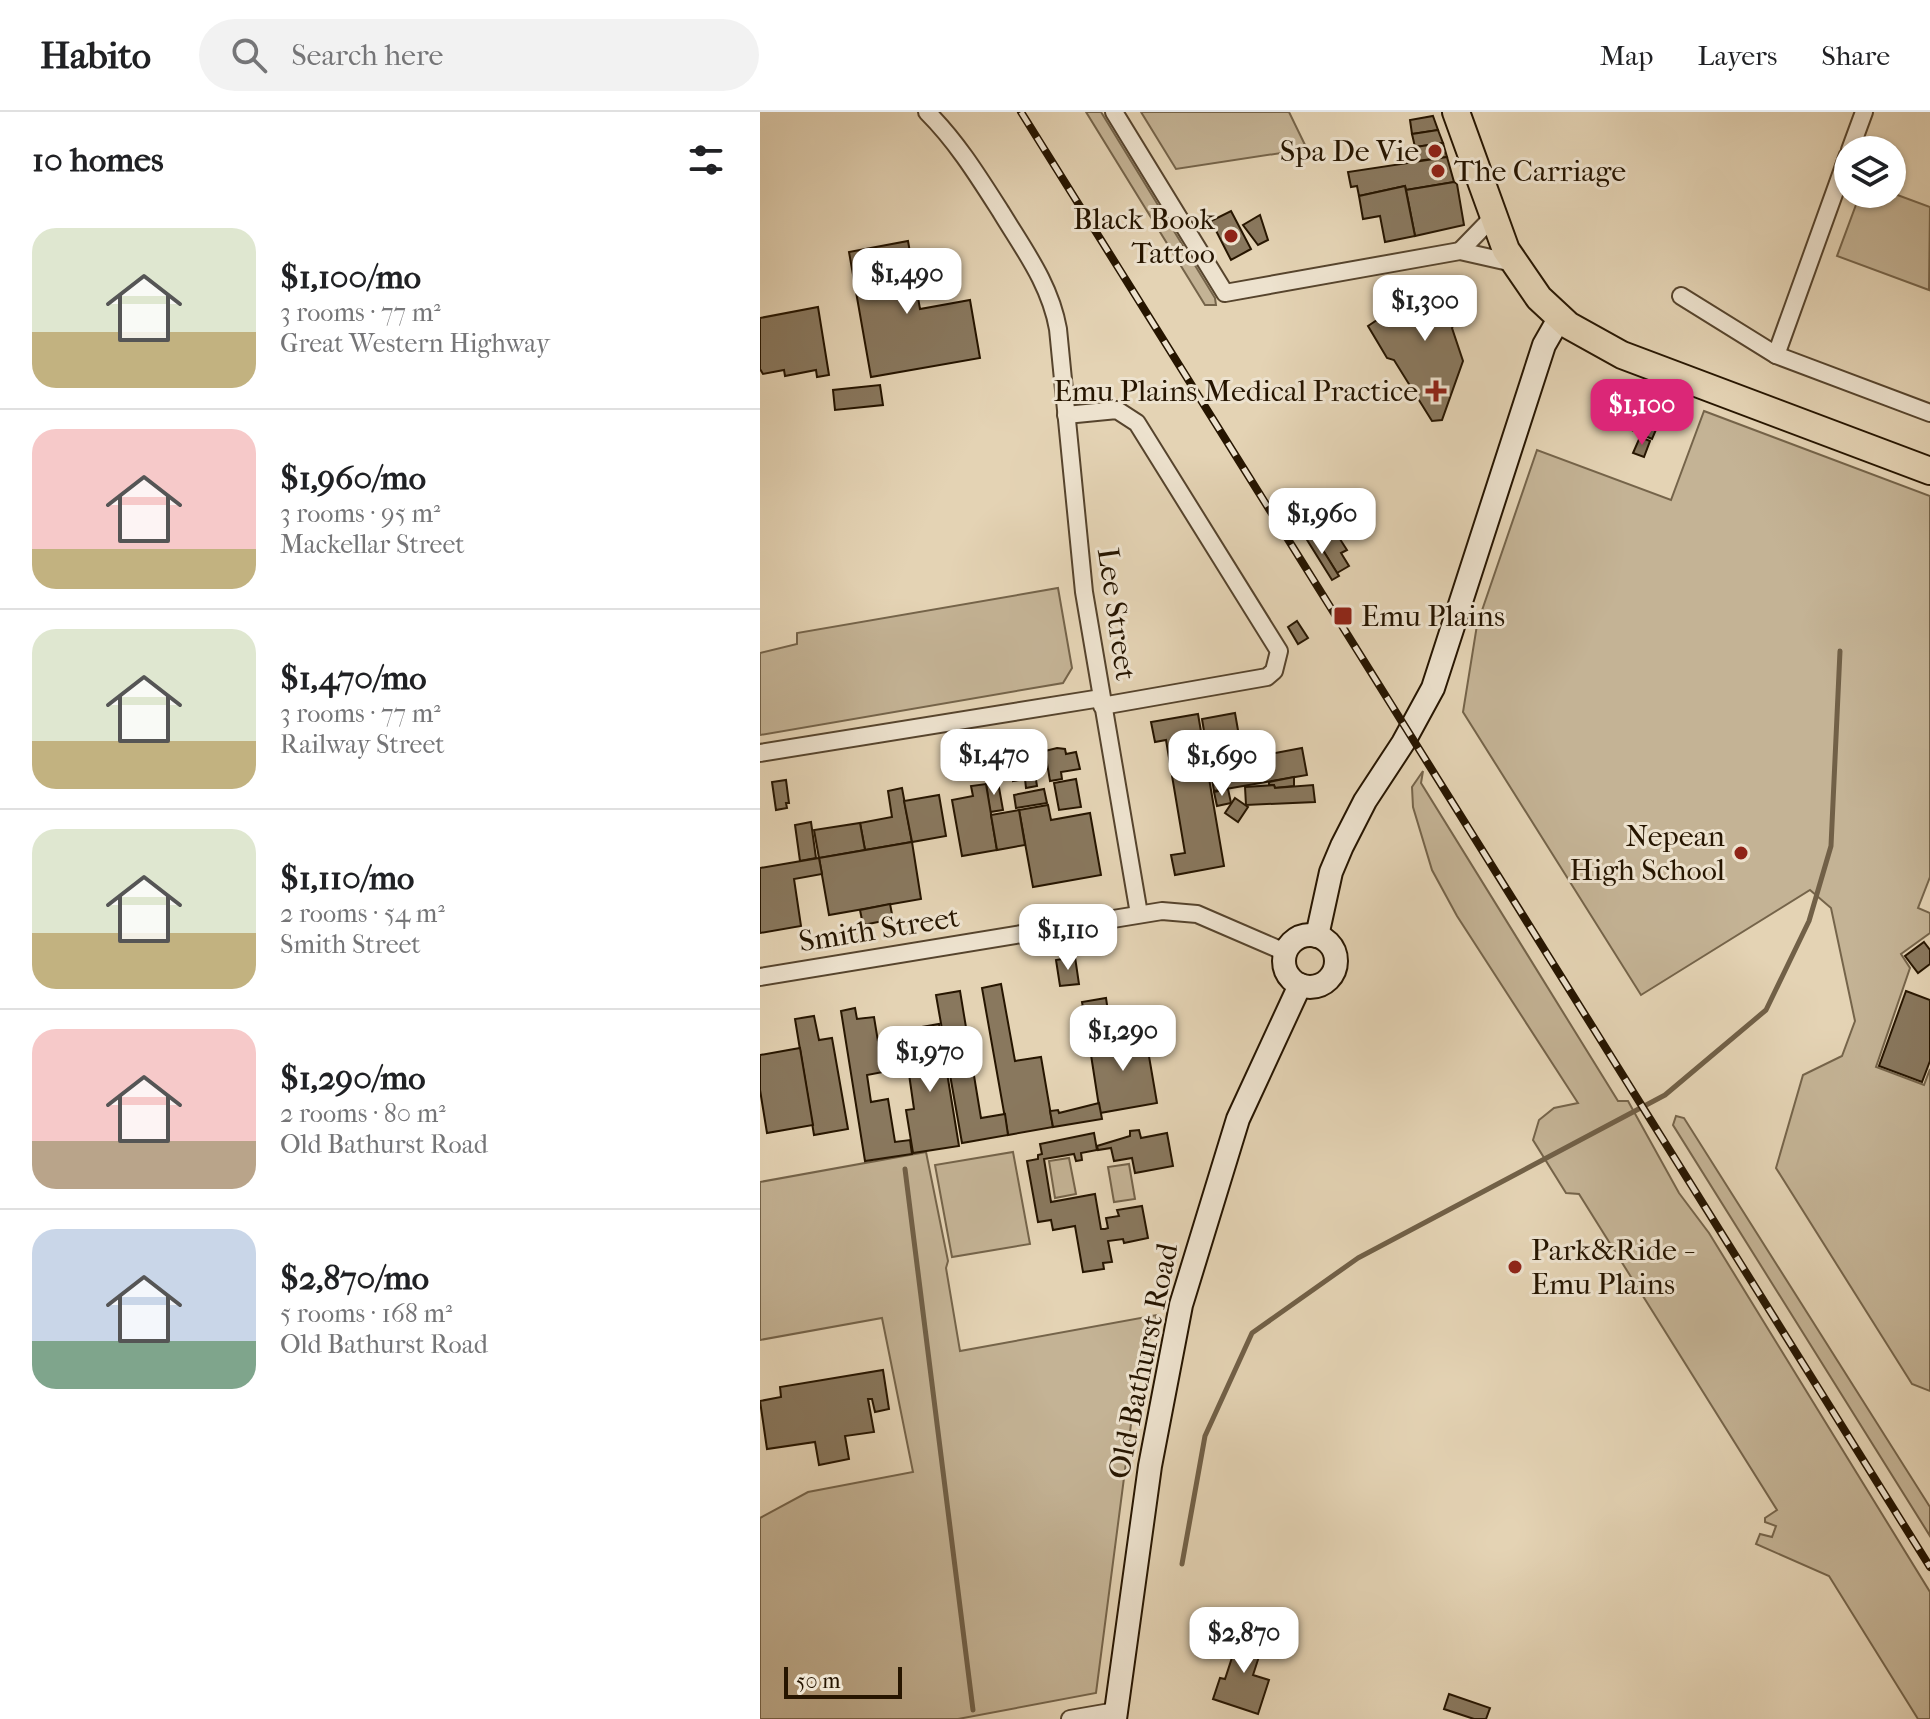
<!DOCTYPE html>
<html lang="en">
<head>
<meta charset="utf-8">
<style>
	body { margin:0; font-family:"IM FELL French Canon",serif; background:#f2f2f2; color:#202124; height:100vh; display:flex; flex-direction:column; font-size:30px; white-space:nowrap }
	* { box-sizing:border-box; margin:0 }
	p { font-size:26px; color:#757577 }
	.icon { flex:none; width:44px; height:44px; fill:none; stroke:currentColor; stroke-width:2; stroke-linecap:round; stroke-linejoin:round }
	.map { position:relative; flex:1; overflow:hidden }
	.drawer { display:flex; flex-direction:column; background:#fff; width:760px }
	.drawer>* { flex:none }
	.buttons { position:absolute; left:1074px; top:24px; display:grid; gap:16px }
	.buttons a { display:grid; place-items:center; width:72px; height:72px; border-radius:50%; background:#fff; box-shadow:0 2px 6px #0004; font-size:40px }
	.scale { position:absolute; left:24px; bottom:20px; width:118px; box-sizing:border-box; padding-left:8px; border:4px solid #261500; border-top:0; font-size:22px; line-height:28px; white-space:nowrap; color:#261500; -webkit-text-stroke:6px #ede2ce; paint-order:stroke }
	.price { position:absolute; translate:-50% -68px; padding:0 18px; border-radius:16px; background:#fff; color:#222; font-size:26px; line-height:52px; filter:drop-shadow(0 2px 4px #0008) }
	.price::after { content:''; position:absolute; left:50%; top:48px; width:24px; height:18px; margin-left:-12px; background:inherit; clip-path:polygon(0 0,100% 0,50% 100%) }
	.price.active { background:#db2777; color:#fff }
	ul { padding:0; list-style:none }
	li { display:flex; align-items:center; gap:24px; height:200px; padding:0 32px }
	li+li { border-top:2px solid #e0e0e0 }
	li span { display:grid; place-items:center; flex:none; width:224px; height:160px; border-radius:24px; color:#555 }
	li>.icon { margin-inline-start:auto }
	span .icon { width:96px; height:96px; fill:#fffc; stroke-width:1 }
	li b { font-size:34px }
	h2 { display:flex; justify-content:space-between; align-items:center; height:96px; padding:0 32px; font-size:34px }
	header { display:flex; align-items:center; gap:48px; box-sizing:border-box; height:112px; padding:0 40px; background:#fff; border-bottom:2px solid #e0e0e0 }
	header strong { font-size:38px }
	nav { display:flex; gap:44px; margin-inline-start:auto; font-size:28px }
	.search { width:560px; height:72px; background:#f2f2f2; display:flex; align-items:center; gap:20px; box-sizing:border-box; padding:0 28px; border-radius:44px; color:#757577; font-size:30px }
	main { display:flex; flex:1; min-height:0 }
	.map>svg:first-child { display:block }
</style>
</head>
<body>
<header>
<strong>Habito</strong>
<div class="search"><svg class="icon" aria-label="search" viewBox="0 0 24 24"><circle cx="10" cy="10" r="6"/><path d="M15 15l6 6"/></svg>Search here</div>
<nav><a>Map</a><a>Layers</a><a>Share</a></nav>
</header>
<main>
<section class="drawer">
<h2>10 homes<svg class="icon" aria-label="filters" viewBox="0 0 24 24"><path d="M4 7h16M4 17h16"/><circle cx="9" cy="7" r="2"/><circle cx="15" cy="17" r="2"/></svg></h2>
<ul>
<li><span style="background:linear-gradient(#dfe7d0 65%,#c2b280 0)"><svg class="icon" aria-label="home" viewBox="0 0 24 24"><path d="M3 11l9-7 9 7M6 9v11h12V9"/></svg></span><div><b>$1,100/mo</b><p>3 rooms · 77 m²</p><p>Great Western Highway</p></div></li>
<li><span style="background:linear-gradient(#f6c9c9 75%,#c2b280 0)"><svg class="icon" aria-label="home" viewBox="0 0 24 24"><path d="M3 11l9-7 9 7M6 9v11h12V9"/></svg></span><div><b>$1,960/mo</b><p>3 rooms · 95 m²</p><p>Mackellar Street</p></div></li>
<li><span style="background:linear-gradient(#dfe7d0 70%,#c2b280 0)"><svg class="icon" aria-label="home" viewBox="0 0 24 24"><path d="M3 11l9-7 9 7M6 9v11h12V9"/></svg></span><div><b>$1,470/mo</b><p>3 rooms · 77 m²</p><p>Railway Street</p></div></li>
<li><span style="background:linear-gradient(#dfe7d0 65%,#c2b280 0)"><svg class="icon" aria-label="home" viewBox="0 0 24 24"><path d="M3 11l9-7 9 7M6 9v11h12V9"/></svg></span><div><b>$1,110/mo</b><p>2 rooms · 54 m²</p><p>Smith Street</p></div></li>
<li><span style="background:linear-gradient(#f6c9c9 70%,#b9a48a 0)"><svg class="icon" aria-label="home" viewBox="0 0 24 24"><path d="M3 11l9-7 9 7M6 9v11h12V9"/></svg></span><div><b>$1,290/mo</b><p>2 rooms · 80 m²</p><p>Old Bathurst Road</p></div></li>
<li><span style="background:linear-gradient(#c9d6e8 70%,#7fa58c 0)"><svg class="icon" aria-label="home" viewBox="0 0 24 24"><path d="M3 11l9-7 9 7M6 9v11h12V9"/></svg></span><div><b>$2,870/mo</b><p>5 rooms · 168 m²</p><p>Old Bathurst Road</p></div></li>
</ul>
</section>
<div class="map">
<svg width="1170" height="1607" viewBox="0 0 1170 1607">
	<rect width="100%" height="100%" fill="#e4d3b4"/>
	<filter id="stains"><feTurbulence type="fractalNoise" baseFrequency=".0025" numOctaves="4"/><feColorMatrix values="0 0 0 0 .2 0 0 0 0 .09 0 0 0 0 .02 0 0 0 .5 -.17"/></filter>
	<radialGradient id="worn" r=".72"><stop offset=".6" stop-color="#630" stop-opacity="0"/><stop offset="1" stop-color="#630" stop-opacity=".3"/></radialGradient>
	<g fill="#c4b395" stroke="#75644a" stroke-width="2">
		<path d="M326,0H341L455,186L456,193H445Z"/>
		<path d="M381,0H529L547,37L416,57Z"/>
		<path d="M1132,81L1170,95L1169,178L1077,144L1100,82Z"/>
		<path d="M944,299L1170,384V765L1158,796L1170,801V821L1141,842L1150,856L1116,955L1164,973L1170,957V1279L1152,1272L1016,1056L1043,963L1082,944L1095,909L1071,796L1050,778L881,883L703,600L717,513L777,338L911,388Z"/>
		<path d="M298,476L312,556L303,571L0,623V541L37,532V521Z"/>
		<path d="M663,659L661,671L858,989H868L919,1081L949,1121L1170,1480V1607H1158L1069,1464L996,1432L1000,1422L1012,1425L1016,1414L1005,1410V1406L1017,1398L819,1082L806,1081L773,1028L779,1008L794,996L818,991L697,804L672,758L653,695L652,675Z"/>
		<path d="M916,1004L924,1006L1170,1395V1424L913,1013Z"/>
		<path d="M166,1040L188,1149L186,1156L200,1239L397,1203L377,1266L336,1581L198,1607H0V1406L48,1380L153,1360L122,1206L0,1228V1070Z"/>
		<path d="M253,1040L270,1132L192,1145L175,1053Z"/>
		<path d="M309,1046L316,1082L295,1086L289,1049Z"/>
		<path d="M369,1052L375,1087L354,1090L348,1055Z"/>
	</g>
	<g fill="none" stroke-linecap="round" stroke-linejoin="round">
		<g stroke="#716047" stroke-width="5">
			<path d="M145,1057L213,1598"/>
			<path d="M422,1452L445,1324L492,1221L598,1146L905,983L1006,898L1049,809L1071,734L1080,539"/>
		</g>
	</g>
	<g fill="#89785e" stroke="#261500" stroke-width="2">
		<path d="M673,4L678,18L652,22L650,8Z"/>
		<path d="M678,18L683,31L655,35L652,22Z"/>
		<path d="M683,31L687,45L657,49L655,35Z"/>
		<path d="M687,45L694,70L646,78L645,74L599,84L597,74L591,75L588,60Z"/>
		<path d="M694,70L697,72L704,113L655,124L646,78Z"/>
		<path d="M645,74L655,124L625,130L620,104L603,107L599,84Z"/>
		<path d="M471,99L491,137L471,148L451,109Z"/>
		<path d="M500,103L508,128L498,133L483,113Z"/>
		<path d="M148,129L160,197L210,188L220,246L111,265L89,140Z"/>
		<path d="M690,167L703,204L697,205L692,216L703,249L682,308L672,309L634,248L627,246L608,214L629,200L646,197L642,175Z"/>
		<path d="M58,195L69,263L57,265L56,258L25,264L24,258L3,262L0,257V206Z"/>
		<path d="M120,273L123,293L75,298L73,278Z"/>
		<path d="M870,284L904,299L892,327L858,312Z"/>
		<path d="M880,325L890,329L884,345L873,341Z"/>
		<path d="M563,411L572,427L578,424L587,438L581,441L589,454L577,461L551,419Z"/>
		<path d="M551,419L579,464L572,468L544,423Z"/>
		<path d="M537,509L548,526L538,532L528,515Z"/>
		<path d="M475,601L483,647L542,636L547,663L454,679L442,607Z"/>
		<path d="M438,602L464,754L415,763L411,743L425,741L406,628L395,630L391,610Z"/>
		<path d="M297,636L305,637L306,642L316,640L320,657L301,660L302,667L290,669L285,639Z"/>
		<path d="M271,637L277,674L266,676L265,667L253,669L248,641Z"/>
		<path d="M534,665V674L515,676L514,673H509V670Z"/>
		<path d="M316,667L321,695L299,698L294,671Z"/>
		<path d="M26,668L29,691H26L27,696L16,698L12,670Z"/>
		<path d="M238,670L243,698L230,700L226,672Z"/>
		<path d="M226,672L237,738L202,744L192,688L213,684L211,674Z"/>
		<path d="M514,673L515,676L553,673L555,690L486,693L485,675Z"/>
		<path d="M142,676L152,730L105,738L100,711L132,705L128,679Z"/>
		<path d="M284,677L287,691L256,696L254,683Z"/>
		<path d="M468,677L471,691L457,694L454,680Z"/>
		<path d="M179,683L186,724L152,730L144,689Z"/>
		<path d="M475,686L488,695L478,710L465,701Z"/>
		<path d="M288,693L291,708L330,701L341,763L273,775L259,698Z"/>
		<path d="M259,698L265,733L237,738L231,703Z"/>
		<path d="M51,710L56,746L40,749L35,713Z"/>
		<path d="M100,711L105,738L59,746L54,718Z"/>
		<path d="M152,730L161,787L69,803L59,746Z"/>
		<path d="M59,746L62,762L34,767L41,814L0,821V756Z"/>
		<path d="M130,792L133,807L103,813L100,798Z"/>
		<path d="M1164,830L1170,838V852L1158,861L1145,844Z"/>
		<path d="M315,845L319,872L300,874L296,848Z"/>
		<path d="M241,872L255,949L281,945L293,1015L248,1023L222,876Z"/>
		<path d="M200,879L221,1006L245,1002L248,1023L202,1031L176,883Z"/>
		<path d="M1146,879L1170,888V949L1162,970L1119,954Z"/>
		<path d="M346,886L352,927L329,930L322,890Z"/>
		<path d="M95,896L97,907L114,905L123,960L107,963L111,990L128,987L135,1030L150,1028L152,1042L105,1049L81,899Z"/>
		<path d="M54,904L59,928L72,926L88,1017L54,1023L35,907Z"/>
		<path d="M179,912L199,1034L153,1041L146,998L154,997L148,955L156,954L150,917Z"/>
		<path d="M385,921L397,991L340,1001L329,930Z"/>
		<path d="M40,936L53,1013L7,1021L0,978V943Z"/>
		<path d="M339,991L342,1007L293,1015L290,999L298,998L299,1001Z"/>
		<path d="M379,1018L381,1026L407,1021L413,1054L375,1061L372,1046L354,1049L351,1036L338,1038L337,1034L370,1024V1019Z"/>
		<path d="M334,1021L337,1038L321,1041L322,1048L316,1049L314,1042L284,1047L291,1090L335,1082L341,1117H345L348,1116L346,1106L359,1104L357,1098L382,1094L388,1126L364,1131L363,1127L348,1129L352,1150L343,1151L344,1157L323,1160L315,1114L293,1118L291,1108L278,1110L267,1049L278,1047V1043L282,1042L280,1032Z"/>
		<path d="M123,1258L129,1297L115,1300L112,1287H108L114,1320L85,1324L89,1347L59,1353L55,1330L7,1337L0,1289L21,1285L20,1275Z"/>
		<path d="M482,1515L506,1523L493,1563L509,1568L498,1602L453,1587L460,1566L465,1567Z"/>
		<path d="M689,1582L730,1596L726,1607H714L684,1597Z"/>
	</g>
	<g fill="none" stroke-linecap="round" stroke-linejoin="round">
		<defs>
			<g id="minor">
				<path d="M167,0C197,30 218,64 241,100C264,138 290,172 298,217L324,480L379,802"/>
				<path d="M354,0L465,181L700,139L753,151"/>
				<path d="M1090,38L1104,0"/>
				<path d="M700,139L732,106"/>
				<path d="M921,184L1016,243L1170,301"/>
				<path d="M1016,243L1088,43"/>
				<path d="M306,303L357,298L377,311L519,539L514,559L507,565L342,594"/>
				<path d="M0,641L341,586"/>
				<path d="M0,865L402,799L437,802L525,840"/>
				<path d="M310,1607L356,1599"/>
			</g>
			<g id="secondary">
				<circle cx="550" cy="849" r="26"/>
				<path d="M557,824L571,760L582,734L605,689L643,631L673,576L784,233L800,205"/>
				<path d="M355,1607L390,1354L421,1193L478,1007L540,873"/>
			</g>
			<path id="trunk" d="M696,0L746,138L779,186L808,213L862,243L1170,359"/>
		</defs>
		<use href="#minor" stroke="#56442d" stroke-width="20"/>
		<use href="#secondary" stroke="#261500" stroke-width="26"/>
		<use href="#trunk" stroke="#261500" stroke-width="30"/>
		<use href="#minor" stroke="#ede2ce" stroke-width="16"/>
		<use href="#secondary" stroke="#ede2ce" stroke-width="22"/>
		<use href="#trunk" stroke="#e4d3b4" stroke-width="26"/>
		<defs>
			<path id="rail" d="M261,0L1170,1455"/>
		</defs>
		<use href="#rail" stroke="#261500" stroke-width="8"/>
		<use href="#rail" stroke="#ede2ce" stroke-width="5" stroke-dasharray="15" stroke-linecap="butt"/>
	</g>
	<g fill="#8f2418" stroke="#ede2ce" stroke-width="3">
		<circle cx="675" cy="39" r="8"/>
		<circle cx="678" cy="59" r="8"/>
		<circle cx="471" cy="124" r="8"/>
		<path d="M672 267h8v8h8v8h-8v8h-8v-8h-8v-8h8z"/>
		<rect x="573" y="494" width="20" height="20" rx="4"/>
		<circle cx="981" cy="741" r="8"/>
		<circle cx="755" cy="1155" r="8"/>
	</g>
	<g text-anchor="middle" stroke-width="6" stroke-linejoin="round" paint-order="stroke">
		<g font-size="30" fill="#261500" stroke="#ede2ce" text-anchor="end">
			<text x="659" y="49">Spa De Vie</text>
			<text x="694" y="69" text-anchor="start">The Carriage</text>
			<text x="455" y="117">Black Book<tspan x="455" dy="34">Tattoo</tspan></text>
			<text x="658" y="289">Emu Plains Medical Practice</text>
			<text x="601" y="514" text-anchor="start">Emu Plains</text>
			<text x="965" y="734">Nepean<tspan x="965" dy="34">High School</tspan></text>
			<text x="771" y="1148" text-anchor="start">Park&amp;Ride -<tspan x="771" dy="34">Emu Plains</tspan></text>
		</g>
		<g font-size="30" fill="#261500" stroke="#ede2ce">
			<text transform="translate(357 502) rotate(82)" y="10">Lee Street</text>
			<text transform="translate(119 817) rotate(-9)" y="10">Smith Street</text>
			<text transform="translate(383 1249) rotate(-78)" y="10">Old Bathurst Road</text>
		</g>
	</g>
	<rect width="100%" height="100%" filter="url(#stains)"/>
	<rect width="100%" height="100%" fill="url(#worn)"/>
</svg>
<div class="buttons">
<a><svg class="icon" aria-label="layers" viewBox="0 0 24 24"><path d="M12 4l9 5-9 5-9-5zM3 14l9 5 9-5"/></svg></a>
</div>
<div class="scale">50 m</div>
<b class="price" style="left:147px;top:204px">$1,490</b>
<b class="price" style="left:665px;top:231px">$1,300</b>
<b class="price active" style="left:882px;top:335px">$1,100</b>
<b class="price" style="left:562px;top:444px">$1,960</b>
<b class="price" style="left:234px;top:685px">$1,470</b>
<b class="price" style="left:462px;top:686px">$1,690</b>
<b class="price" style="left:308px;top:860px">$1,110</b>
<b class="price" style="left:363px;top:961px">$1,290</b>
<b class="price" style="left:170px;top:982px">$1,970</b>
<b class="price" style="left:484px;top:1563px">$2,870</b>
</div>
</main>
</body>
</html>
